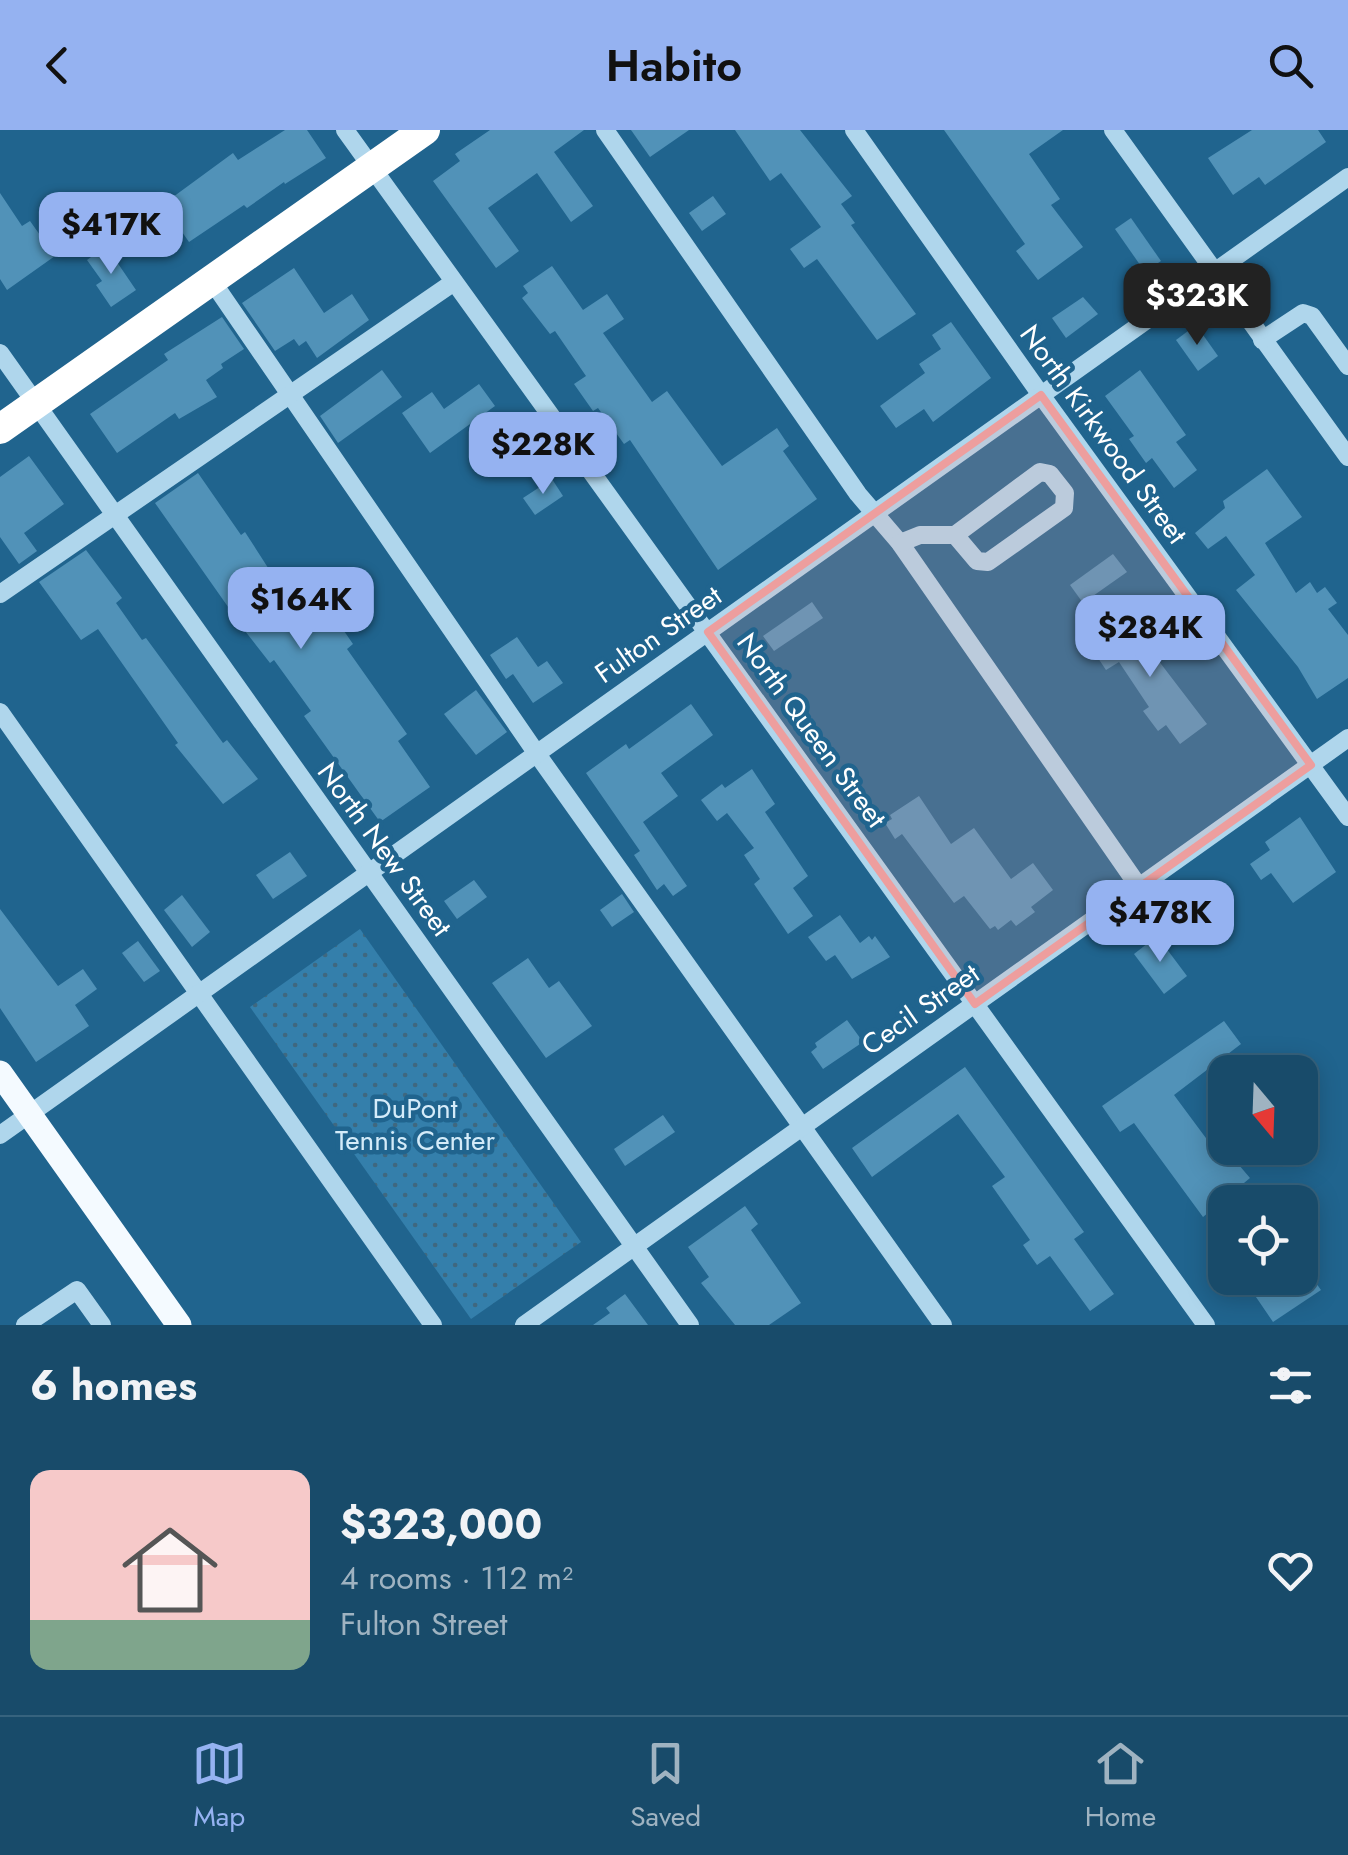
<!DOCTYPE html>
<html lang="en">
<head>
<meta charset="utf-8">
<style>
	body { margin:0; font-family:Jost,sans-serif; background:#215270; color:#f1f3f6; height:100vh; display:flex; flex-direction:column; font-size:38px; white-space:nowrap }
	* { box-sizing:border-box; margin:0 }
	p { font-size:32px; color:#9fb3c1 }
	.icon { flex:none; width:55px; height:55px; fill:none; stroke:currentColor; stroke-width:2; stroke-linecap:round; stroke-linejoin:round }
	.map { position:relative; height:1195px; overflow:hidden }
	.sheet { display:flex; flex-direction:column; background:#184b6a; flex:1 }
	.sheet>* { flex:none }
	.needle { width:65px; rotate:161deg }
	.tools { position:absolute; left:1208px; top:925px; display:grid; gap:20px }
	.tools a { display:grid; place-items:center; width:110px; height:110px; border-radius:20px; background:#184b6a; box-shadow:0 5px 25px #0003,0 0 0 2px #36637e; font-size:50px }
	.price { position:absolute; translate:-50% -85px; padding:0 22px; border-radius:20px; background:#95b2f1; color:#111; font-size:32px; line-height:65px; filter:drop-shadow(0 2px 5px #0008) }
	.price::after { content:''; position:absolute; left:50%; top:60px; width:30px; height:22px; margin-left:-15px; background:inherit; clip-path:polygon(0 0,100% 0,50% 100%) }
	.price.on { background:#222; color:#fff }
	ul { padding:0; list-style:none }
	li { display:flex; align-items:center; gap:30px; height:250px; padding:0 30px }
	li span { display:grid; place-items:center; flex:none; width:280px; height:200px; border-radius:20px; color:#555 }
	li>.icon { margin-inline-start:auto }
	span .icon { width:120px; height:120px; fill:#fffc; stroke-width:1 }
	li b { font-size:42px }
	h2 { display:flex; justify-content:space-between; align-items:center; height:120px; padding:0 30px; font-size:42px }
	header { display:flex; justify-content:space-between; align-items:center; height:130px; padding:0 30px; background:#95b2f1; color:#111; font-size:45px; font-weight:600 }
	.tabs { display:flex; justify-content:space-around; align-items:center; height:140px; border-top:2px solid #36637e; background:#184b6a; font-size:28px; color:#9fb3c1 }
	.tabs a { display:grid; justify-items:center; gap:5px }
	.tabs .on { color:#95b2f1 }
	.map>svg:first-child { display:block }
</style>
</head>
<body>
<header><svg class="icon" aria-label="back" viewBox="0 0 24 24"><path d="M15 5l-7 7 7 7"/></svg>Habito<svg class="icon" aria-label="search" viewBox="0 0 24 24"><circle cx="10" cy="10" r="6"/><path d="M15 15l6 6"/></svg></header>
<div class="map">
<svg width="1348" height="1195" viewBox="0 0 1348 1195">
	<defs>
		<pattern id="park-dots" width="8" height="8" patternUnits="userSpaceOnUse" patternTransform="scale(2.5)"><rect width="8" height="8" fill="#347fab"/><path d="M2 2h.1M6 6h.1" fill="none" stroke="#3f6880" stroke-width="1.8" stroke-linecap="round"/></pattern>
	</defs>
	<rect width="100%" height="100%" fill="#20648e"/>
	<path fill="url(#park-dots)" d="M360,799L581,1112L471,1189L250,877Z"/>
	<g fill="#5192b8">
		<path d="M285,0H307L326,28L285,54L284,52L247,78L244,75L189,112L173,89L165,94L152,76L170,63L173,67L233,23L238,30Z"/>
		<path d="M490,0H584L554,22L593,76L571,92L537,43L488,78L519,121L496,138L433,51L460,31L455,24Z"/>
		<path d="M631,0H689L650,27Z"/>
		<path d="M735,0H800L852,66L841,74L855,93L851,95L916,184L877,210L817,129L804,138L790,119L821,97L781,43L770,51Z"/>
		<path d="M944,0H1063L1029,24L1060,69L1051,75L1083,117L1038,150L1016,121L1025,114Z"/>
		<path d="M1252,0H1318L1326,12L1265,55L1259,47L1233,65L1208,28Z"/>
		<path d="M0,63L22,96L30,91L55,126L7,160L0,149Z"/>
		<path d="M713,66L726,84L702,101L689,83Z"/>
		<path d="M1131,88L1161,131L1145,142L1115,99Z"/>
		<path d="M106,116L136,160L111,177L96,155L102,151L87,130Z"/>
		<path d="M552,136L583,180L607,164L624,189L603,203L652,272L667,261L722,336L777,298L789,316L783,321L817,369L718,440L630,310L624,314L598,278L593,281L574,254L586,246L555,201L550,204L522,168L528,163L523,156Z"/>
		<path d="M294,138L324,183L352,164L369,190L317,228L306,211L299,216L294,209L275,221L242,173Z"/>
		<path d="M1083,167L1098,184L1066,208L1052,188Z"/>
		<path d="M222,187L244,219L221,234L223,238L206,250L217,267L179,289L175,283L117,323L90,284L168,230L164,224Z"/>
		<path d="M951,192L991,248L933,292L924,279L896,298L880,276L925,243L919,234L941,219L932,205Z"/>
		<path d="M1196,195L1218,226L1198,241L1176,210Z"/>
		<path d="M382,240L402,267L338,313L320,286Z"/>
		<path d="M1140,240L1186,305L1176,312L1197,340L1174,358L1152,328L1146,333L1129,309L1134,306L1105,266Z"/>
		<path d="M479,254L495,276L430,323L402,283L432,262L444,279Z"/>
		<path d="M29,326L64,374L24,403L37,421L19,434L0,407V347Z"/>
		<path d="M1267,339L1302,387L1265,413L1296,463L1310,452L1317,463L1325,457L1337,473L1328,479L1348,505V548L1317,569L1298,537L1236,460L1255,445L1226,406L1208,419L1195,403L1225,378L1223,371Z"/>
		<path d="M198,343L241,405L245,402L301,489L324,472L353,514L347,519L407,604L398,611L430,657L380,692L304,586L311,581L274,530L270,533L245,501L155,373Z"/>
		<path d="M552,349L563,366L535,385L523,368Z"/>
		<path d="M86,420L122,468L116,473L142,510L146,508L223,613L227,610L258,649L223,674L175,615L178,613L98,499L81,510L39,452Z"/>
		<path d="M1113,424L1127,442L1083,473L1070,455Z"/>
		<path d="M812,472L823,488L774,521L763,506Z"/>
		<path d="M1132,487L1158,530L1207,594L1180,614L1166,595L1158,601L1143,581L1149,577L1119,532L1106,540L1090,516Z"/>
		<path d="M517,507L538,537L547,531L563,553L533,573L513,544L506,549L490,525Z"/>
		<path d="M476,560L507,602L476,625L444,584Z"/>
		<path d="M691,574L713,605L661,643L678,666L643,692L687,756L673,766L664,754L657,760L634,725L640,721L586,643L626,614L629,619Z"/>
		<path d="M752,639L775,674L765,682L808,746L793,758L813,786L788,804L754,754L760,749L744,725L754,718L727,683L717,691L701,670L722,654L725,658Z"/>
		<path d="M919,666L951,714L974,698L1011,749L1033,733L1053,760L1031,777L1035,782L1016,796L1011,790L998,800L995,796L990,799L964,766L954,773L902,704L895,709L885,693L892,689L890,685Z"/>
		<path d="M1300,687L1336,742L1293,773L1271,743L1261,750L1250,734L1270,720L1265,712Z"/>
		<path d="M290,722L307,746L273,769L256,745Z"/>
		<path d="M474,750L487,767L457,789L444,771Z"/>
		<path d="M622,764L634,782L612,797L600,780Z"/>
		<path d="M182,765L210,802L192,817L164,780Z"/>
		<path d="M0,779L58,856L83,839L97,859L75,875L89,896L36,932L0,878Z"/>
		<path d="M840,785L860,813L869,806L872,810L875,806L890,827L852,849L835,825L826,831L808,807Z"/>
		<path d="M1157,806L1187,846L1164,864L1134,824Z"/>
		<path d="M138,811L160,841L144,852L122,823Z"/>
		<path d="M528,828L549,858L559,851L592,896L546,928L492,853Z"/>
		<path d="M847,890L863,912L823,939L811,922L817,917L815,913Z"/>
		<path d="M1224,891L1241,914L1174,965L1220,1027L1227,1021L1250,1048L1203,1087L1134,993L1120,1002L1102,976Z"/>
		<path d="M965,937L1084,1102L1074,1109L1114,1164L1090,1181L1050,1126L1037,1135L1023,1115L1030,1110L992,1056L1005,1047L958,984L872,1047L852,1018Z"/>
		<path d="M663,985L675,1002L625,1036L614,1019Z"/>
		<path d="M745,1076L758,1094L751,1100L801,1173L769,1195H735L701,1153L709,1147L688,1117Z"/>
		<path d="M1306,1139L1321,1160L1273,1192L1243,1148H1300V1143Z"/>
		<path d="M625,1164L648,1195H593L610,1183L606,1178Z"/>
	</g>
	<g fill="none" stroke-linecap="round" stroke-linejoin="round">
		<g stroke="#afd6ec" stroke-width="18">
			<path d="M345,0L1206,1195"/>
			<path d="M605,0L858,364L900,413L1139,757"/>
			<path d="M854,0L1041,265L1348,687"/>
			<path d="M1113,0L1348,327"/>
			<path d="M212,151L537,624L943,1195"/>
			<path d="M1262,210L1303,183L1312,186L1348,236"/>
			<path d="M0,223L690,1195"/>
			<path d="M900,413L920,405H955L1040,342L1050,344L1065,363L1064,378L988,432L977,431L955,405"/>
			<path d="M0,464L454,152"/>
			<path d="M0,582L433,1195"/>
			<path d="M0,1005L1348,47"/>
			<path d="M25,1195L77,1160L102,1195"/>
			<path d="M524,1195L1348,608"/>
		</g>
		<path stroke="#f4faff" stroke-width="25" d="M0,943L179,1195"/>
		<path stroke="#fff" stroke-width="30" d="M0,299L425,0"/>
	</g>
	<path fill="#ed9e9e" fill-opacity="0.2" stroke="#ed9e9e" stroke-width="8" stroke-linejoin="round" d="M1041,265L1311,635L975,874L708,502Z"/>
	<g text-anchor="middle" stroke-width="9" stroke-linejoin="round" paint-order="stroke">
		<g font-size="28" fill="#fff" stroke="#20648e">
			<text transform="translate(1104 304) rotate(54)" y="10">North Kirkwood Street</text>
			<text transform="translate(658 504) rotate(-35)" y="10">Fulton Street</text>
			<text transform="translate(812 600) rotate(54)" y="10">North Queen Street</text>
			<text transform="translate(385 719) rotate(54)" y="10">North New Street</text>
			<text transform="translate(920 879) rotate(-35)" y="10">Cecil Street</text>
		</g>
		<g font-size="28" fill="#d4ebf9" stroke="#20648e">
			<text x="415" y="988">DuPont<tspan x="415" dy="32">Tennis Center</tspan></text>
		</g>
	</g>
</svg>
<div class="tools">
<a><svg class="needle" viewBox="-14 -14 28 28"><path d="M0-13l5 13h-10z" fill="#e53935"/><path d="M0 13l5-13h-10z" fill="#9fb3c1"/></svg></a>
<a><svg class="icon" aria-label="locate" viewBox="0 0 24 24"><circle cx="12" cy="12" r="6"/><path d="M12 2v4M12 18v4M2 12h4M18 12h4"/></svg></a>
</div>
<b class="price" style="left:111px;top:147px">$417K</b>
<b class="price on" style="left:1197px;top:218px">$323K</b>
<b class="price" style="left:543px;top:367px">$228K</b>
<b class="price" style="left:301px;top:522px">$164K</b>
<b class="price" style="left:1150px;top:550px">$284K</b>
<b class="price" style="left:1160px;top:835px">$478K</b>
</div>
<section class="sheet">
<h2>6 homes<svg class="icon" aria-label="filters" viewBox="0 0 24 24"><path d="M4 7h16M4 17h16"/><circle cx="9" cy="7" r="2"/><circle cx="15" cy="17" r="2"/></svg></h2>
<ul>
<li><span style="background:linear-gradient(#f6c9c9 75%,#7fa58c 0)"><svg class="icon" aria-label="home" viewBox="0 0 24 24"><path d="M3 11l9-7 9 7M6 9v11h12V9"/></svg></span><div><b>$323,000</b><p>4 rooms · 112 m²</p><p>Fulton Street</p></div><svg class="icon" aria-label="heart" viewBox="0 0 24 24"><path d="M12 20l-8-8c-3-5 5-10 8-4 3-6 11-1 8 4z"/></svg></li>
</ul>
</section>
<nav class="tabs">
<a class="on"><svg class="icon" aria-label="map" viewBox="0 0 24 24"><path d="M3 6l6-2 6 2 6-2v14l-6 2-6-2-6 2zM9 4v14M15 6v14"/></svg>Map</a>
<a><svg class="icon" aria-label="saved" viewBox="0 0 24 24"><path d="M7 4h10v16l-5-4-5 4z"/></svg>Saved</a>
<a><svg class="icon" aria-label="home" viewBox="0 0 24 24"><path d="M3 11l9-7 9 7M6 9v11h12V9"/></svg>Home</a>
</nav>
</body>
</html>
